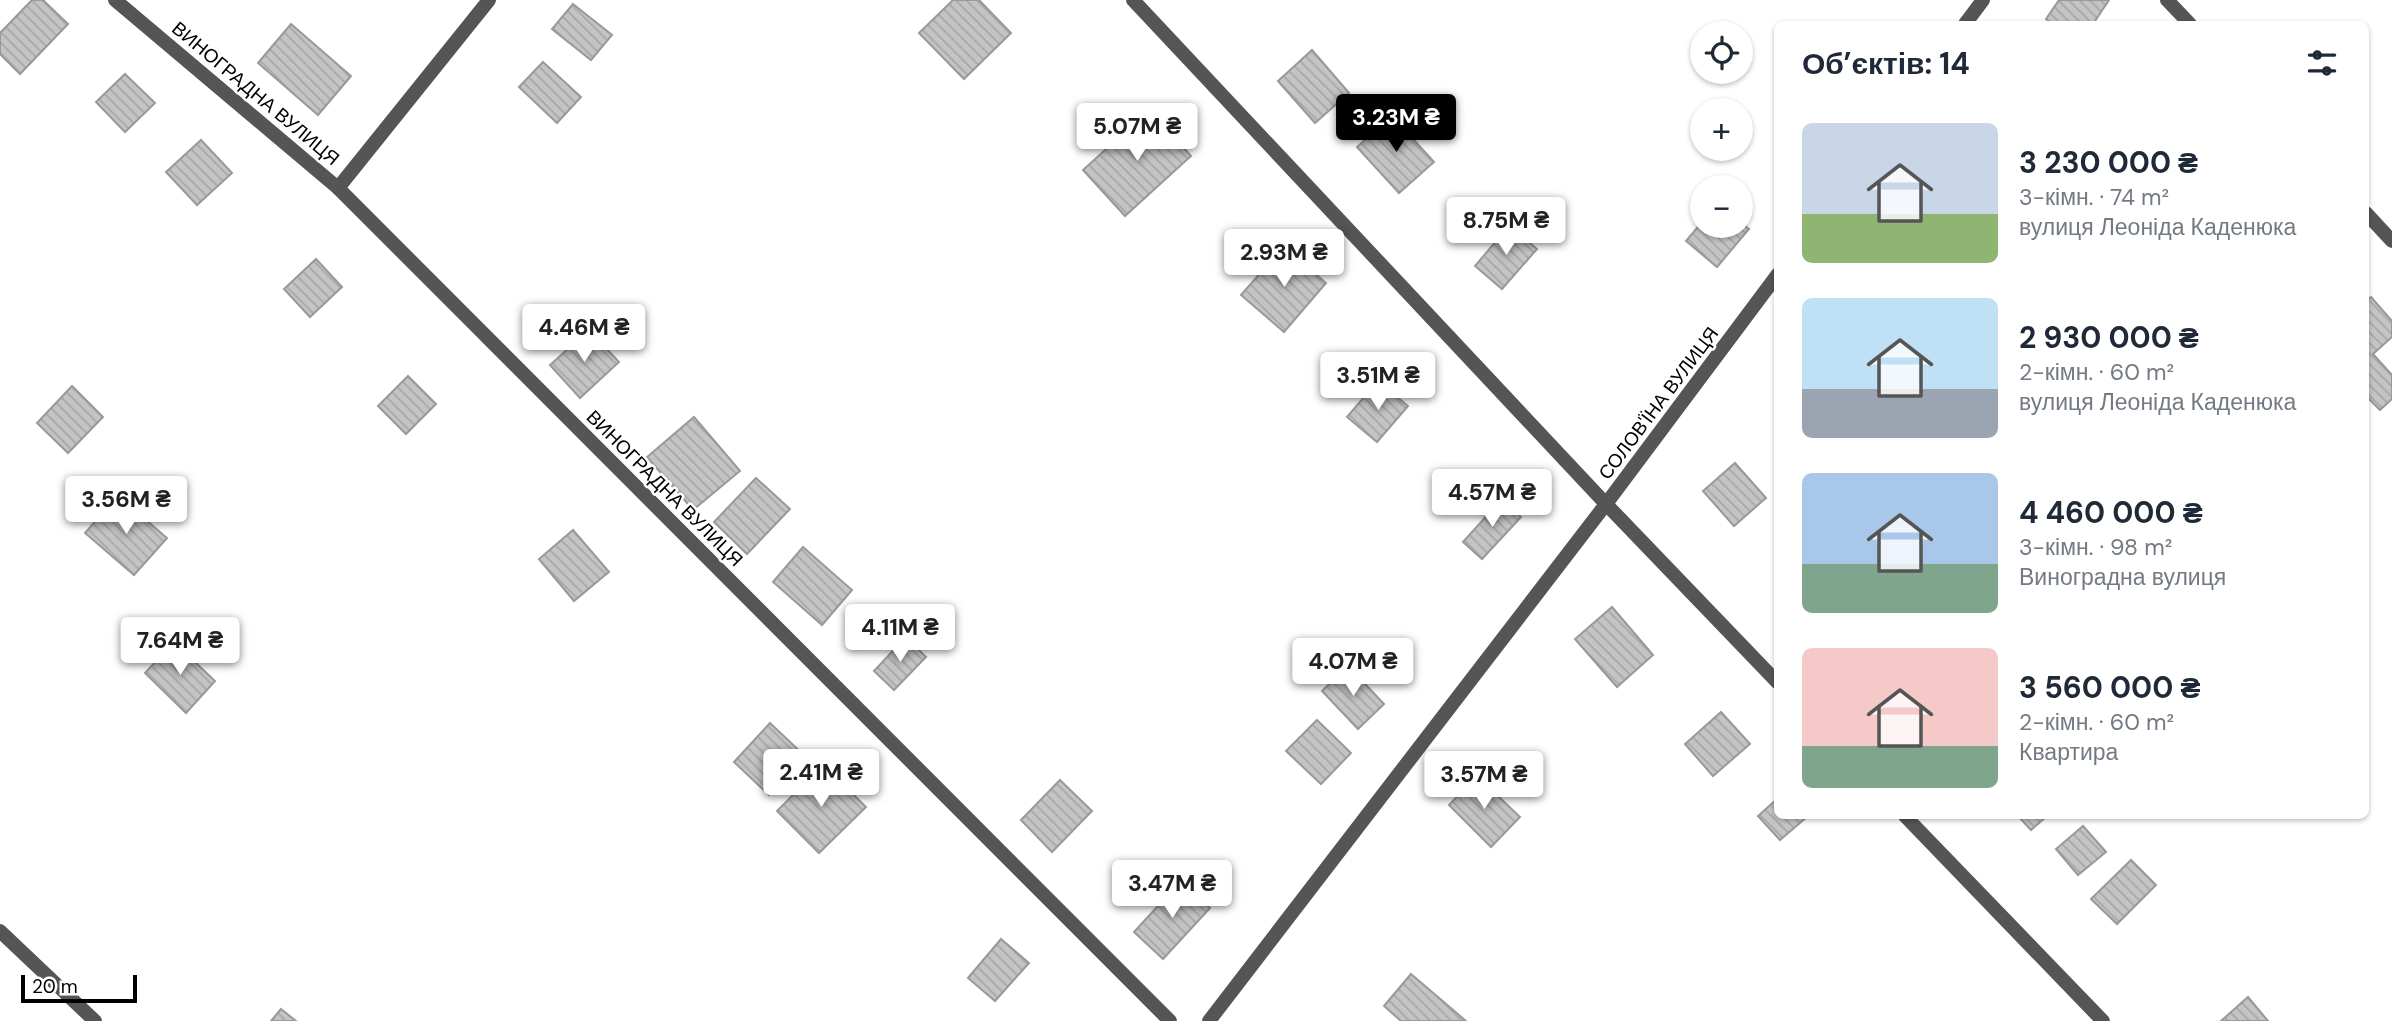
<!DOCTYPE html>
<html lang="uk">
<head>
<meta charset="utf-8">
<style>
	body { margin:0; font-family:"DM Sans",sans-serif; background:#f6f6f7; color:#1f2937; height:100vh; display:flex; flex-direction:column; font-size:26px; white-space:nowrap }
	* { box-sizing:border-box; margin:0 }
	p { font-size:23px; color:#747a83 }
	.icon { flex:none; width:38px; height:38px; fill:none; stroke:currentColor; stroke-width:2; stroke-linecap:round; stroke-linejoin:round }
	.map { position:relative; flex:1; overflow:hidden }
	.drawer { position:absolute; left:1774px; top:21px; width:595px; height:798px; display:flex; flex-direction:column; background:#fff; border-radius:10px; box-shadow:0 2px 5px #0004 }
	.drawer>* { flex:none }
	.buttons { position:absolute; left:1690px; top:21px; display:grid; gap:14px }
	.buttons a { display:grid; place-items:center; width:63px; height:63px; border-radius:50%; background:#fff; box-shadow:0 2px 5px #0004; font-size:35px }
	.scale { position:absolute; left:21px; bottom:18px; width:116px; box-sizing:border-box; padding-left:7px; border:4px solid #000; border-top:0; font-size:19px; line-height:24px; white-space:nowrap; color:#000; -webkit-text-stroke:5px #fff; paint-order:stroke }
	.price { position:absolute; translate:-50% -60px; padding:0 16px; border-radius:7px; background:#fff; color:#222; font-size:23px; line-height:46px; filter:drop-shadow(0 2px 4px #0008) }
	.price::after { content:''; position:absolute; left:50%; top:42px; width:21px; height:16px; margin-left:-10px; background:inherit; clip-path:polygon(0 0,100% 0,50% 100%) }
	.price.on { background:#000; color:#fff }
	ul { padding:0; list-style:none }
	li { display:flex; align-items:center; gap:21px; height:175px; padding:0 28px }
	li span { display:grid; place-items:center; flex:none; width:196px; height:140px; border-radius:10px; color:#555 }
	li>.icon { margin-inline-start:auto }
	span .icon { width:84px; height:84px; fill:#fffc; stroke-width:1 }
	li b { font-size:30px }
	h2 { display:flex; justify-content:space-between; align-items:center; height:84px; padding:0 28px; font-size:30px }
	.map>svg:first-child { display:block }
</style>
</head>
<body>
<div class="map">
<svg width="2392" height="1021" viewBox="0 0 2392 1021">
	<defs>
		<pattern id="building-back-hatch" width="6" height="6" patternUnits="userSpaceOnUse" patternTransform="scale(1.75)"><rect width="6" height="6" fill="#c4c4c4"/><path d="M-1 5l2 2M0 0l6 6M5-1l2 2" fill="none" stroke="#a7a7a7"/></pattern>
	</defs>
	<rect width="100%" height="100%" fill="#fff"/>
	<g fill="url(#building-back-hatch)" stroke="#999" stroke-width="2">
		<path d="M32,0H43L68,24L20,74L0,54V33Z"/>
		<path d="M953,0H979L1011,33L964,79L919,33Z"/>
		<path d="M2059,0H2109L2093,24H2053L2046,19Z"/>
		<path d="M573,4L612,35L591,60L552,29Z"/>
		<path d="M291,24L351,76L318,115L258,63Z"/>
		<path d="M1312,50L1349,93L1315,123L1278,81Z"/>
		<path d="M543,62L581,97L557,123L519,87Z"/>
		<path d="M125,74L155,103L125,132L96,102Z"/>
		<path d="M1149,110L1191,156L1125,216L1083,170Z"/>
		<path d="M1392,116L1434,162L1399,193L1357,147Z"/>
		<path d="M201,140L232,173L197,205L166,172Z"/>
		<path d="M1703,221V226H1741V223L1749,229L1717,267L1686,241Z"/>
		<path d="M1509,226L1537,249L1502,289L1475,266Z"/>
		<path d="M1284,246L1326,283L1284,332L1241,295Z"/>
		<path d="M316,259L342,287L310,317L284,289Z"/>
		<path d="M2371,297L2392,321V337L2373,354L2392,375V399L2380,410L2366,396V301Z"/>
		<path d="M589,330L619,362L580,398L550,365Z"/>
		<path d="M408,376L436,404L406,434L378,406Z"/>
		<path d="M1378,381L1408,406L1377,442L1347,417Z"/>
		<path d="M72,386L103,417L68,453L37,423Z"/>
		<path d="M694,417L740,471L693,510L647,457Z"/>
		<path d="M1735,463L1766,498L1734,526L1703,491Z"/>
		<path d="M756,478L790,509L747,554L714,522Z"/>
		<path d="M118,496L167,538L134,575L85,533Z"/>
		<path d="M1501,500L1521,517L1482,559L1463,542Z"/>
		<path d="M573,530L609,572L574,601L539,559Z"/>
		<path d="M803,547L852,590L822,625L773,582Z"/>
		<path d="M1612,607L1653,655L1617,687L1575,639Z"/>
		<path d="M906,637L926,657L894,690L874,671Z"/>
		<path d="M174,642L215,681L186,713L145,673Z"/>
		<path d="M1348,666L1384,704L1358,729L1322,691Z"/>
		<path d="M1721,712L1750,744L1713,776L1685,744Z"/>
		<path d="M1317,720L1351,753L1321,784L1286,751Z"/>
		<path d="M770,723L806,757L769,795L734,762Z"/>
		<path d="M823,765L866,807L819,853L777,811Z"/>
		<path d="M1477,776L1520,817L1491,847L1449,805Z"/>
		<path d="M1060,780L1092,811L1052,852L1021,820Z"/>
		<path d="M1778,798V816H1808L1780,840L1758,816Z"/>
		<path d="M2018,816H2047L2031,830Z"/>
		<path d="M2083,826L2106,852L2078,875L2056,849Z"/>
		<path d="M2131,860L2156,885L2117,924L2091,899Z"/>
		<path d="M1181,881L1210,908L1163,959L1134,932Z"/>
		<path d="M1001,939L1029,963L995,1001L968,978Z"/>
		<path d="M1411,974L1466,1021H1401L1384,1006Z"/>
		<path d="M2248,997L2268,1021H2221Z"/>
		<path d="M281,1009L296,1021H271Z"/>
	</g>
	<g fill="none" stroke-linecap="round" stroke-linejoin="round">
		<g stroke="#555" stroke-width="14">
			<path d="M115,0L338,188L1170,1021"/>
			<path d="M1133,0L1606,504L1778,683"/>
			<path d="M2167,0L2190,24"/>
			<path d="M1965,24L1983,0"/>
			<path d="M338,188L489,0"/>
			<path d="M2366,213L2392,241"/>
			<path d="M1905,816L2103,1021"/>
			<path d="M0,931L95,1021"/>
			<path d="M1209,1021L1606,504L1778,274"/>
		</g>
	</g>
	<g text-anchor="middle" stroke-width="5" stroke-linejoin="round" paint-order="stroke">
		<g font-size="19" fill="#000" stroke="#fff">
			<text transform="translate(256 93) rotate(40)" y="7">ВИНОГРАДНА ВУЛИЦЯ</text>
			<text transform="translate(1658 403) rotate(-53)" y="7">СОЛОВ'ЇНА ВУЛИЦЯ</text>
			<text transform="translate(665 488) rotate(45)" y="7">ВИНОГРАДНА ВУЛИЦЯ</text>
		</g>
	</g>
</svg>
<div class="buttons">
<a><svg class="icon" aria-label="locate" viewBox="0 0 24 24"><circle cx="12" cy="12" r="6"/><path d="M12 2v4M12 18v4M2 12h4M18 12h4"/></svg></a>
<a>+</a>
<a>−</a>
</div>
<div class="scale">20 m</div>
<b class="price on" style="left:1396px;top:154px">3.23M ₴</b>
<b class="price" style="left:1137px;top:163px">5.07M ₴</b>
<b class="price" style="left:1506px;top:257px">8.75M ₴</b>
<b class="price" style="left:1284px;top:289px">2.93M ₴</b>
<b class="price" style="left:584px;top:364px">4.46M ₴</b>
<b class="price" style="left:1378px;top:412px">3.51M ₴</b>
<b class="price" style="left:1492px;top:529px">4.57M ₴</b>
<b class="price" style="left:126px;top:536px">3.56M ₴</b>
<b class="price" style="left:900px;top:664px">4.11M ₴</b>
<b class="price" style="left:180px;top:677px">7.64M ₴</b>
<b class="price" style="left:1353px;top:698px">4.07M ₴</b>
<b class="price" style="left:821px;top:809px">2.41M ₴</b>
<b class="price" style="left:1484px;top:811px">3.57M ₴</b>
<b class="price" style="left:1172px;top:920px">3.47M ₴</b>
<section class="drawer">
<h2>Об’єктів: 14<svg class="icon" aria-label="filters" viewBox="0 0 24 24"><path d="M4 7h16M4 17h16"/><circle cx="9" cy="7" r="2"/><circle cx="15" cy="17" r="2"/></svg></h2>
<ul>
<li><span style="background:linear-gradient(#c9d6e8 65%,#8fb573 0)"><svg class="icon" aria-label="home" viewBox="0 0 24 24"><path d="M3 11l9-7 9 7M6 9v11h12V9"/></svg></span><div><b>3 230 000 ₴</b><p>3-кімн. · 74 m²</p><p>вулиця Леоніда Каденюка</p></div></li>
<li><span style="background:linear-gradient(#bfe0f5 65%,#9aa5b1 0)"><svg class="icon" aria-label="home" viewBox="0 0 24 24"><path d="M3 11l9-7 9 7M6 9v11h12V9"/></svg></span><div><b>2 930 000 ₴</b><p>2-кімн. · 60 m²</p><p>вулиця Леоніда Каденюка</p></div></li>
<li><span style="background:linear-gradient(#a9c7e8 65%,#7fa58c 0)"><svg class="icon" aria-label="home" viewBox="0 0 24 24"><path d="M3 11l9-7 9 7M6 9v11h12V9"/></svg></span><div><b>4 460 000 ₴</b><p>3-кімн. · 98 m²</p><p>Виноградна вулиця</p></div></li>
<li><span style="background:linear-gradient(#f6c9c9 70%,#7fa58c 0)"><svg class="icon" aria-label="home" viewBox="0 0 24 24"><path d="M3 11l9-7 9 7M6 9v11h12V9"/></svg></span><div><b>3 560 000 ₴</b><p>2-кімн. · 60 m²</p><p>Квартира</p></div></li>
</ul>
</section>
</div>
</body>
</html>
